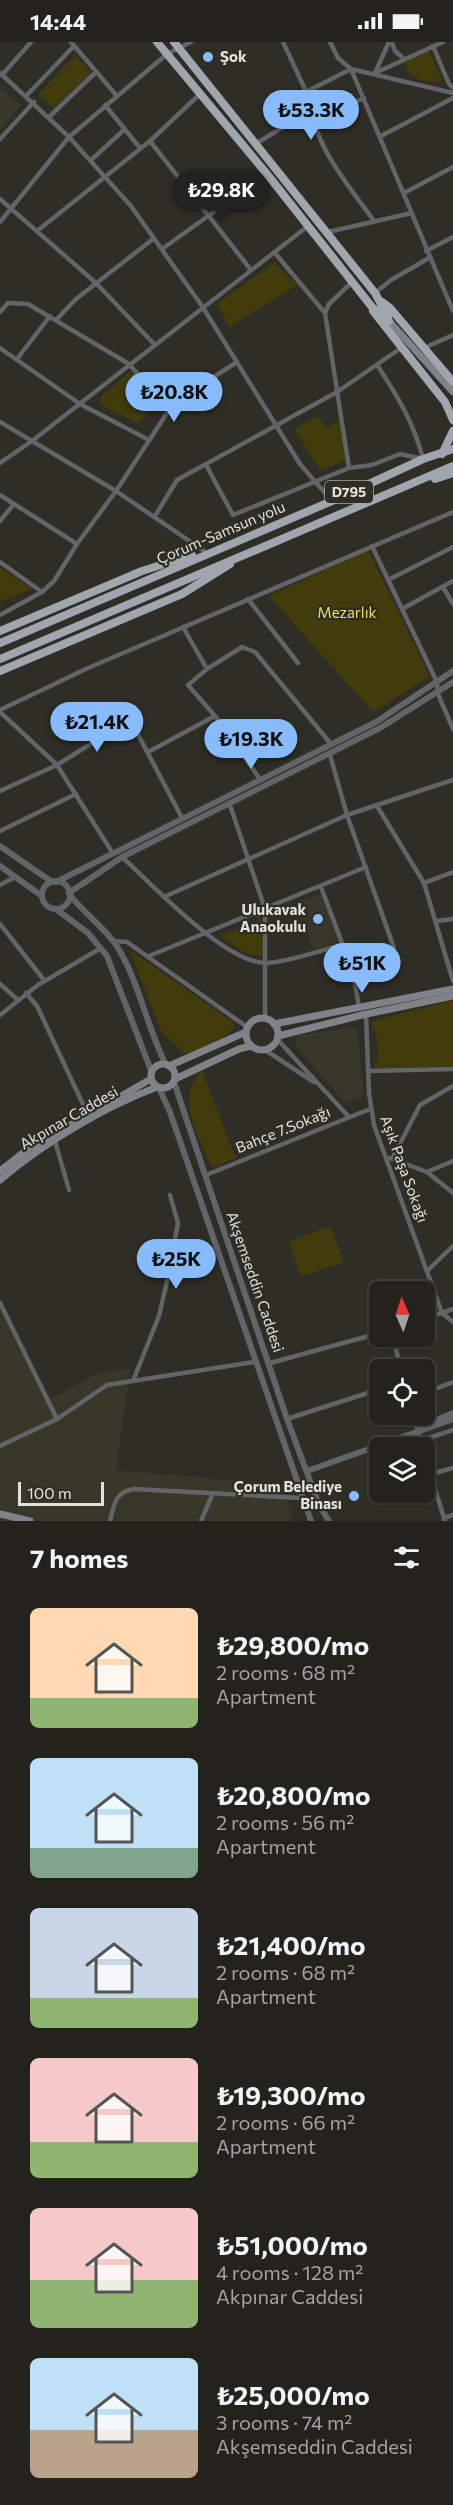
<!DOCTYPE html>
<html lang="en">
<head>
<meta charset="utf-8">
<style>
	body { margin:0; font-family:Commissioner,sans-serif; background:#2b2a25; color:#f1f3f6; height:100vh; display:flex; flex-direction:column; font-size:22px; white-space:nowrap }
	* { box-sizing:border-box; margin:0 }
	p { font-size:20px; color:#a3a4a3 }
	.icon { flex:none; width:33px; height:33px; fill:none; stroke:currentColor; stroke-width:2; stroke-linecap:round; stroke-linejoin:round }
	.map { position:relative; height:1479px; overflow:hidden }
	.details { display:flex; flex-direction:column; background:#23221c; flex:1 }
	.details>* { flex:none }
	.needle { width:39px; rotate:357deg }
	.fabs { position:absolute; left:369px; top:1239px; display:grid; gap:12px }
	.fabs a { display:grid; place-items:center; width:66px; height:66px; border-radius:9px; background:#23221c; box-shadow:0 2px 4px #0004,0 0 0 2px #403f3b; font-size:30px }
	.scale { position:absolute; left:18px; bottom:15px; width:86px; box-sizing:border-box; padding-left:6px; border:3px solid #e2e1dc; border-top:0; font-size:16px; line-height:21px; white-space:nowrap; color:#e2e1dc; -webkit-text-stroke:4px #2f2e26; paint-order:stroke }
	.price { position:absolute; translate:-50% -51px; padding:0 14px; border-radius:21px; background:#87bbfb; color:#111; font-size:20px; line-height:39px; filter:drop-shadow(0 2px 3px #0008) }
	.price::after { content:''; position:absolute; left:50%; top:36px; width:18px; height:14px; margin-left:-9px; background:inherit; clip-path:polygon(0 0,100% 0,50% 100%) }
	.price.selected { background:#222; color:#fff }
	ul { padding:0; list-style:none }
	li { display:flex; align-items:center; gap:18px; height:150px; padding:0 30px }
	li span { display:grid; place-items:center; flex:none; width:168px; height:120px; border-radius:9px; color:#555 }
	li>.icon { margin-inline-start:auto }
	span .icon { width:72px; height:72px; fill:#fffc; stroke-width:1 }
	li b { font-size:26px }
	h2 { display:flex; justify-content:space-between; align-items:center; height:72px; padding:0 30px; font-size:26px }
	.status { display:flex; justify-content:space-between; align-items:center; height:42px; padding:0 30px; background:#23221c; direction:ltr }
	.status svg { height:16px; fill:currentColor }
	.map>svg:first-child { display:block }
</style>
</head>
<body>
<div class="status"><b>14:44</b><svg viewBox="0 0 49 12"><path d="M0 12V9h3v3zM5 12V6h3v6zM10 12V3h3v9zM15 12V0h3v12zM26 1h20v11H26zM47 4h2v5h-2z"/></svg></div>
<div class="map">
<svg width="453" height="1479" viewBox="0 0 453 1479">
	<rect width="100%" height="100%" fill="#2f2e26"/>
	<g fill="#39372a">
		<path d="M0,46L21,63L0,88Z"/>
		<path d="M322,851L338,899L337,902L313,908L298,859Z"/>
		<path d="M357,985L364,1054L345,1061L296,1004L295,999L299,993Z"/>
		<path d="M0,1255L48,1358L99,1331L130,1327L116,1428L282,1443L293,1479H0Z"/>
	</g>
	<g fill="#423b0c">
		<path d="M429,9L442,37L441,40C426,42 405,36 405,19Z"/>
		<path d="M76,13L91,31L54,66L38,52Z"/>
		<path d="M274,220L298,243L229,285L217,262Z"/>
		<path d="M133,327L157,363L138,381L101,363L100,356Z"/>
		<path d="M318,374L327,386L340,379L345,418L321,429L294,387Z"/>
		<path d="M368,508L430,634L373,670L269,554Z"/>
		<path d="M0,525L32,547L0,560Z"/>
		<path d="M261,877L263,914L246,912L220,894Z"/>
		<path d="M130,908L233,980L234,986C225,997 199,1012 184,1011L161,989Z"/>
		<path d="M453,958V1024L380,1027L374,1025V1021L379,1020L376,989L372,987L373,979Z"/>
		<path d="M202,1028L236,1116L212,1126C199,1094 174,1058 202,1028Z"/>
		<path d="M330,1184L344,1220L301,1235L289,1199Z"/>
	</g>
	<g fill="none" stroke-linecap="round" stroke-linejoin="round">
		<g stroke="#626568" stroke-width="4.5">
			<path d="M71,0L116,53"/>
			<path d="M283,0L310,58C313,103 349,144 374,179"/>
			<path d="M330,0L338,16L351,27L453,269"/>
			<path d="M392,0L395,9L403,16"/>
			<path d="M433,4L449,42L453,46"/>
			<path d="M0,31L69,95L131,164L202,264L300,422L332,459"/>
			<path d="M375,31L443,0"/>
			<path d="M375,31L389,0"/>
			<path d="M2,33L31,0"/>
			<path d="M306,50L351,27L453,51"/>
			<path d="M27,53L74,4"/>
			<path d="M105,63L140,106"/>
			<path d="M49,75L96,30"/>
			<path d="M315,80L364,56"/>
			<path d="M381,94L453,56"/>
			<path d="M0,97L34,60"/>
			<path d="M150,99L251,228"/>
			<path d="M257,101L311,68"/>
			<path d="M91,118L125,87"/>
			<path d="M404,151L453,125"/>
			<path d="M0,157L96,241L154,302"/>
			<path d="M0,180L69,95L167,12L191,0"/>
			<path d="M37,189L150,99L200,52"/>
			<path d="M328,190L412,171"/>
			<path d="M162,207L267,132"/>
			<path d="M426,209L453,195"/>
			<path d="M275,211L325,271L349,426"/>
			<path d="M375,251L391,238L429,216"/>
			<path d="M0,270L8,261L28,262L129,322L169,368"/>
			<path d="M325,271L329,262L352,240"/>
			<path d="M57,277L76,257L153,197"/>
			<path d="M0,306L80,362L149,398"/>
			<path d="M424,306L453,293"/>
			<path d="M17,317L50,274"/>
			<path d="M0,380L116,449L204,509"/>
			<path d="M0,421L32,399L308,184"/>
			<path d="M206,423L233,473L349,426L372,423L400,412L423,417C414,381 397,353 377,323"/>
			<path d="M0,453L77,502L116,449L169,368L189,351L237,320"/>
			<path d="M155,474L177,438L337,350L401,306"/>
			<path d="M0,479L14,462"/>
			<path d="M372,504L437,640L438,652L453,687"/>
			<path d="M0,520L42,550"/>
			<path d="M388,538L453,505"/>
			<path d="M443,545L453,562"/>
			<path d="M248,557L298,621"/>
			<path d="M402,567L453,539"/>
			<path d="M0,573L42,550L54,539L77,502"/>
			<path d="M183,585L207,627"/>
			<path d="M0,668L88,626L453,470"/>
			<path d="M0,670L57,723L112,810"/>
			<path d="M148,710L215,674"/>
			<path d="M330,713L347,773L394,906L390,913L353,930"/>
			<path d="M260,737L215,674L188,643L207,627L242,605L255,610L331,702"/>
			<path d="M0,749L57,723L126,680L132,681L182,776"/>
			<path d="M230,763L265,867V976"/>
			<path d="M377,764L424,841L453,939"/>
			<path d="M0,789L76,752"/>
			<path d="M122,815C153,843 225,921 266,921C285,921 322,908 342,903"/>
			<path d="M424,841L453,830"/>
			<path d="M0,843L15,835"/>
			<path d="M321,845L353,930L359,965"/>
			<path d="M166,854L347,773L453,738"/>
			<path d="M437,879L453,877"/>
			<path d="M0,882L44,938"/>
			<path d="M113,899L127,900L247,985"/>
			<path d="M149,914L366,825"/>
			<path d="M0,942L18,958"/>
			<path d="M26,951L37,964L88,1073"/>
			<path d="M366,972L369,1051L374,1083L442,1271L453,1280"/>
			<path d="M0,973L38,943L101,906"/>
			<path d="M277,997L348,1074"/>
			<path d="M265,1008L314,1040"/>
			<path d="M368,1029L453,1027"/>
			<path d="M55,1099L69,1148"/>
			<path d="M390,1116L427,1130L453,1151"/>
			<path d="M392,1117L420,1063L453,1044"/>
			<path d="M427,1130L453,1119"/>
			<path d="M206,1133L370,1067"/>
			<path d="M427,1229L453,1204"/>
			<path d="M0,1261L57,1377"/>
			<path d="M424,1277L453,1267"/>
			<path d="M393,1294L401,1328"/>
			<path d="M270,1321L380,1291"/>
			<path d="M133,1339L159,1274L168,1235L178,1181L170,1153"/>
			<path d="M424,1351L453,1340"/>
			<path d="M413,1372L423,1406"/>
			<path d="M287,1377L380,1347"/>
			<path d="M420,1399L453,1388"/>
			<path d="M0,1404L57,1377L107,1343L254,1320"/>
			<path d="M424,1412L445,1479"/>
			<path d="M431,1432L453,1426"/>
			<path d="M444,1476L453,1473"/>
			<path d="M110,1479C114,1463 115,1450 133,1447L302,1456"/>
			<path d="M201,1479L213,1451"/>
		</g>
		<g stroke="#626568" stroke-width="6">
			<path d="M0,804L52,840"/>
			<path d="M0,824L42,854"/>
			<circle cx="56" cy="853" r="14"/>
			<path d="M56,840L376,680L453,629"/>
			<path d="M69,851L122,815L380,686L453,640"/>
			<path d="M70,853C83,870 101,883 114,900C137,932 147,986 166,1023"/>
			<path d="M56,867L88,891L107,914L152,1031"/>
			<path d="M174,1040L287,1377L319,1463L329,1479"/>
			<path d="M159,1046L170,1070L311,1479"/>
			<path d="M418,1389L422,1384L453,1371"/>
			<path d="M307,1429L453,1377"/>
		</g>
		<g stroke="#7f8389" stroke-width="7">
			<path d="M389,279L453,350"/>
			<circle cx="262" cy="992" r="16"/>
			<path d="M274,982L453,947"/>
			<path d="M278,994L362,973L453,954"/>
			<circle cx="163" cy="1034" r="12"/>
			<path d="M169,1024L246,990"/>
			<path d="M175,1037L239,1007L251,1004"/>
			<path d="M0,1129L28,1107L151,1037"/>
			<path d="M0,1138C43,1101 104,1065 157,1045"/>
			<path d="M0,1472L30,1479"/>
		</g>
		<g stroke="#9fa6ad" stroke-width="8">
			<path d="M157,0L267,132L372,265L389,279"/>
			<path d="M174,0L375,251L388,275"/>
			<path d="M382,260L390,266L453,340"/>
			<path d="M373,269L445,360L453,378"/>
			<path d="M442,412L453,389"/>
			<path d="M435,437L453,431"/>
			<path d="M0,589L142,529L192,513"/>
			<path d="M0,601L332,459L423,417L453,407"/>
			<path d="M0,617L453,424"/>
			<path d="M0,629L182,552L230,522"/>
		</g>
	</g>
	<g fill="#87bbfb" stroke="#2f2e26" stroke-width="2">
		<circle cx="208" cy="15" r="6"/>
		<circle cx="318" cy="877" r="6"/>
		<circle cx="354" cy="1454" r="6"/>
	</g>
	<g text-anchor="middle" stroke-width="4.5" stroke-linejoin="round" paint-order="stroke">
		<rect fill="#2f2e26" stroke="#acaba5" stroke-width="1.5" x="325" y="439" width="48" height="22" rx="4.5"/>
		<g font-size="14" font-weight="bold" fill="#e2e1dc">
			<text x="349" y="455">D795</text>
		</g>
		<g font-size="15" font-weight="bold" fill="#e2e1dc" stroke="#2f2e26" text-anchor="end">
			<text x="220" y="20" text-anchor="start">Şok</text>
			<text x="306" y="873">Ulukavak<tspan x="306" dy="17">Anaokulu</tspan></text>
			<text x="342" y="1450">Çorum Belediye<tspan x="342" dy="17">Binası</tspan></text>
		</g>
		<g font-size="15" fill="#e2e1dc" stroke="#2f2e26">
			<text transform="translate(221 491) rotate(-23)" y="5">Çorum-Samsun yolu</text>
			<text transform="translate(69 1076) rotate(-30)" y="5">Akpınar Caddesi</text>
			<text transform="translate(283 1088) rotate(-22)" y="5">Bahçe 7.Sokağı</text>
			<text transform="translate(404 1127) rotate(70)" y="5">Aşık Paşa Sokağı</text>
			<text transform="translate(255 1240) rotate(71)" y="5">Akşemseddin Caddesi</text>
		</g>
		<g font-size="15" fill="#eedd69" stroke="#2f2e26">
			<text x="347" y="576">Mezarlık</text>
		</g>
	</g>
</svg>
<div class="fabs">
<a><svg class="needle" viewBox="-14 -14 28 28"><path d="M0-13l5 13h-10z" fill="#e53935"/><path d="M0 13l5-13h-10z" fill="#a3a4a3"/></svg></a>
<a><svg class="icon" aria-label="locate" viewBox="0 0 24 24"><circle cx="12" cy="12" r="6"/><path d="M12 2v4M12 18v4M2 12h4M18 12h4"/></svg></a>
<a><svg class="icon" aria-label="layers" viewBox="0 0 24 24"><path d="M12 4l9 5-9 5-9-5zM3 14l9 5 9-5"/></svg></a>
</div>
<div class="scale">100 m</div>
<b class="price" style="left:311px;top:99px">₺53.3K</b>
<b class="price selected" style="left:221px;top:179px">₺29.8K</b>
<b class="price" style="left:174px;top:381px">₺20.8K</b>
<b class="price" style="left:97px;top:711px">₺21.4K</b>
<b class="price" style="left:251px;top:728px">₺19.3K</b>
<b class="price" style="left:362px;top:952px">₺51K</b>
<b class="price" style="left:176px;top:1248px">₺25K</b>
</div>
<section class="details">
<h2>7 homes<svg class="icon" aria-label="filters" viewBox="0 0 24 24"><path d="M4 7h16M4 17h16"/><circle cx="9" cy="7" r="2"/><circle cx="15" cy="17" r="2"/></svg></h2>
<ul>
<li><span style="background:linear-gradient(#ffd9b3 75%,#8fb573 0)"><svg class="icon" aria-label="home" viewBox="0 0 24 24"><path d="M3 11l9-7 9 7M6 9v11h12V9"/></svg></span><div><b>₺29,800/mo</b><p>2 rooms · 68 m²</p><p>Apartment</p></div></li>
<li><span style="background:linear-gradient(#bfe0f5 75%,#7fa58c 0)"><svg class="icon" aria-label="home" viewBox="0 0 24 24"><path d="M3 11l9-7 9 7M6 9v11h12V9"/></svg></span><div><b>₺20,800/mo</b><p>2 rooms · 56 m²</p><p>Apartment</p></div></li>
<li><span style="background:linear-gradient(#c9d6e8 75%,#8fb573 0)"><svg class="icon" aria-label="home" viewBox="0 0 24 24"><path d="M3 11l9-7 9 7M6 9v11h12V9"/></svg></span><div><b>₺21,400/mo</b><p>2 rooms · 68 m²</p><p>Apartment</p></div></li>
<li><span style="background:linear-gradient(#f6c9c9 70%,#8fb573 0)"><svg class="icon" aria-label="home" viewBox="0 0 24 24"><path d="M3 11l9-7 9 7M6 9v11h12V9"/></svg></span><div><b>₺19,300/mo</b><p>2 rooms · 66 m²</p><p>Apartment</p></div></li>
<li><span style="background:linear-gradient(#f6c9c9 60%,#8fb573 0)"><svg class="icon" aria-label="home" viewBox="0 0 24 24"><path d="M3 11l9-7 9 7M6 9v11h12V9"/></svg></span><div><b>₺51,000/mo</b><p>4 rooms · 128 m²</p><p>Akpınar Caddesi</p></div></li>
<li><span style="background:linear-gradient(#bfe0f5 60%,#b9a48a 0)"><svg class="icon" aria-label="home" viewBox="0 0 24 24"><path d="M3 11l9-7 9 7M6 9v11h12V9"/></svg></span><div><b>₺25,000/mo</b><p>3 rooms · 74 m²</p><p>Akşemseddin Caddesi</p></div></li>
</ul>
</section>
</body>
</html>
